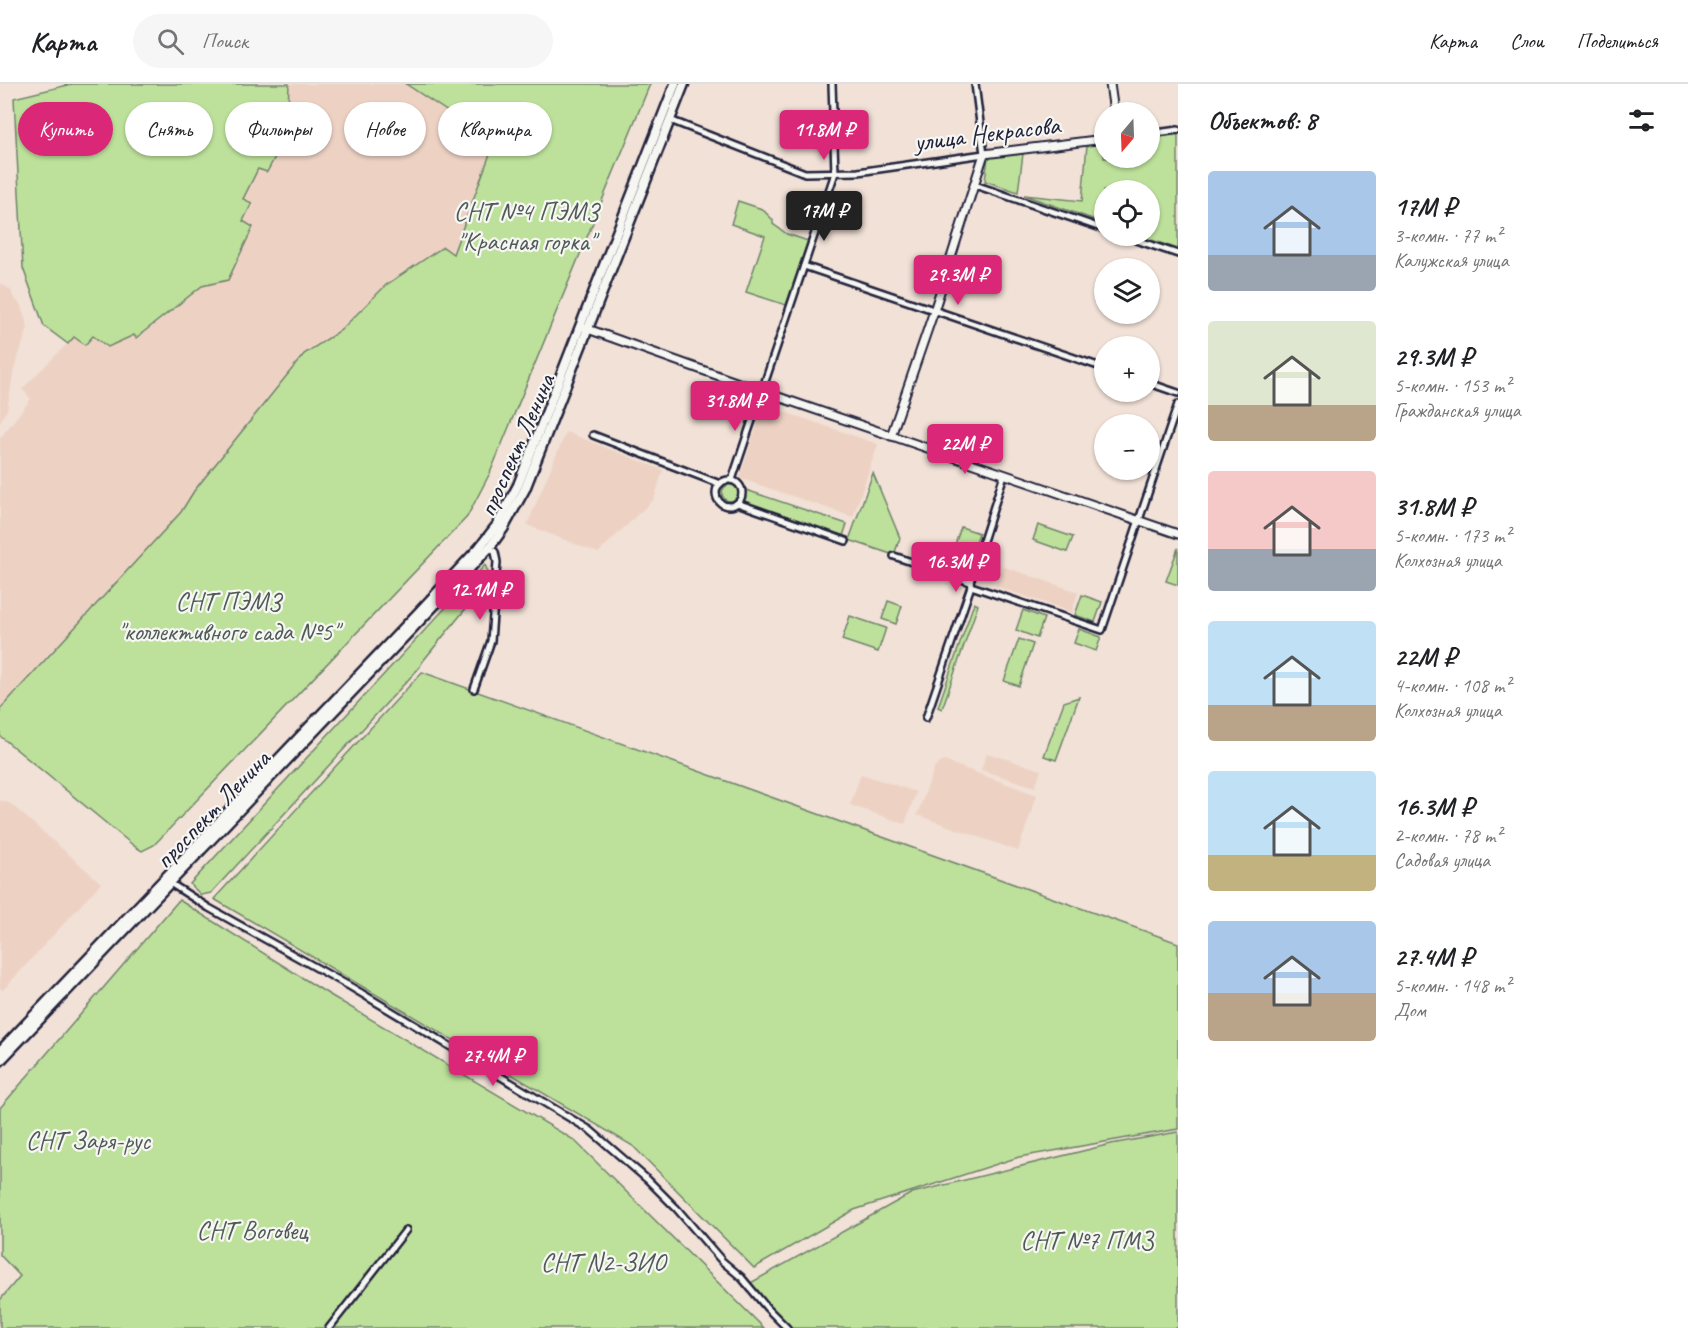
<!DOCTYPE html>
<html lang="ru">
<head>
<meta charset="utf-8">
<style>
	body { margin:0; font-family:Caveat,sans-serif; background:#f6f6f6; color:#202124; height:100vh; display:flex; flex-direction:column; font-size:22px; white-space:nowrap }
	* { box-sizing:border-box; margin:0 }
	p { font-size:20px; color:#757577 }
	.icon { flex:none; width:33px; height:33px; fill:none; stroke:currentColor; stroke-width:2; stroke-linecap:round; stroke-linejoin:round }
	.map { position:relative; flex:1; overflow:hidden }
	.side { display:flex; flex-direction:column; background:#fff; width:510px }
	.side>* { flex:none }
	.top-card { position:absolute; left:18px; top:18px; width:570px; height:54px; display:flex; gap:12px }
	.needle { width:39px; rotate:199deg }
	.tools { position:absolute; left:1094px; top:18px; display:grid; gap:12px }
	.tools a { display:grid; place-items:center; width:66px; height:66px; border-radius:50%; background:#fff; box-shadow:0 2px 4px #0004; font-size:30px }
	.price { position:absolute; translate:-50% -51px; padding:0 14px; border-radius:6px; background:#db2777; color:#fff; font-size:20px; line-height:39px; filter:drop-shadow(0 2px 3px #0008) }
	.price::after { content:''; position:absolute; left:50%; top:36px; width:18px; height:14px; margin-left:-9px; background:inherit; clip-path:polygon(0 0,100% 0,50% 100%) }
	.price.selected { background:#222; color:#fff }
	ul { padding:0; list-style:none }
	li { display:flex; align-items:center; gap:18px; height:150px; padding:0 30px }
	li span { display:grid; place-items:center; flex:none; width:168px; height:120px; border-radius:6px; color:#555 }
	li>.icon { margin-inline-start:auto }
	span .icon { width:72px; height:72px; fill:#fffc; stroke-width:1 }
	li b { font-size:26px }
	h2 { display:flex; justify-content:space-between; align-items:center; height:72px; padding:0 30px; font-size:26px }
	.pill { padding:0 21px; border-radius:27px; background:#fff; box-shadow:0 2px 4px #0004; font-size:21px; line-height:54px }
	.pill.selected { background:#db2777; color:#fff }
	header { display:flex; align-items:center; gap:36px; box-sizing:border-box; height:84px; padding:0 30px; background:#fff; border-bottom:2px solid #e0e0e0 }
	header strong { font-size:28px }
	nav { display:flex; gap:33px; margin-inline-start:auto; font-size:21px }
	.search { width:420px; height:54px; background:#f6f6f6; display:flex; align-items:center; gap:15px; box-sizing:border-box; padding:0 21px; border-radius:33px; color:#757577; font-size:22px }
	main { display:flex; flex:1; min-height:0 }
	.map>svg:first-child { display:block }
</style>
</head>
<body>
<header>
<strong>Карта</strong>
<div class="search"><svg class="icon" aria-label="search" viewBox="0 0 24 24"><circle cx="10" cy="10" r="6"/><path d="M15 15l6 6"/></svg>Поиск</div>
<nav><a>Карта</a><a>Слои</a><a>Поделиться</a></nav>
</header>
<main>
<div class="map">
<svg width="1178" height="1244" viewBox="0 0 1178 1244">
	<rect width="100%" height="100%" fill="#f1e1d7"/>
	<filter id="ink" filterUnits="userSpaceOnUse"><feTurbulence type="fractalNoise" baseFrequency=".0167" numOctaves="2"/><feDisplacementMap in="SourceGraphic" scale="12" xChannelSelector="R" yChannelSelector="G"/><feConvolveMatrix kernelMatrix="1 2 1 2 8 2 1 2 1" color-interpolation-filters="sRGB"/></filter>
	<g filter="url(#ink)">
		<g fill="#edd2c4">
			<path d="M289,0H406L484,52L489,60L490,70L453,170L386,201L341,246L304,270L194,407L181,428L0,625V354L31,315L22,305L74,253L134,251L136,254L202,202L217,199L243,137V115L258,85L267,88L296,33L288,29Z"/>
			<path d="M0,199L11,206L13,213L21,221L28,244L14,285L7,326L0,338Z"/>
			<path d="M764,321L878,360L853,433L739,394Z"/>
			<path d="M566,348L663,386L654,415L598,469L527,441Z"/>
			<path d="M1002,482L1078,508L1072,528L995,502Z"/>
			<path d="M987,669L1041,686L1035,703L981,686Z"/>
			<path d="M944,677L1037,711L1018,767L917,731L935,682Z"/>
			<path d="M861,690L916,708L905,740L850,721Z"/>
			<path d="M0,716L11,720L101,799L3,906L0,904Z"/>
		</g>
		<g fill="#bde19b" stroke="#70826b" stroke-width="1.5">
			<path d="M72,0H289L288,28L296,33L267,88L258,85L243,115L252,119L243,137L253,143L228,196L202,202L136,254L134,251L108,263L93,252L85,261L74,253L68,260L44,242L23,184L14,14Z"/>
			<path d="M406,0H650L490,389L467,433L154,761L142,767L134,762L0,652V625L181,428L194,407L304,270L341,246L386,201L443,163L453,170L490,70L489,60L484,52Z"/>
			<path d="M1178,50V165L1140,152H1149V106H1104V139L1024,111L1082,117L1087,61L1104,59V74H1149V54Z"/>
			<path d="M1023,70L1018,108L985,97L988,73Z"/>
			<path d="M738,117L762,125L773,136V140L787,150L808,157L786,221L746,208L765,152L731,140Z"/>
			<path d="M873,389L900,454L895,468H892L891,470L849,456Z"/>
			<circle cx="730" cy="409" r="8"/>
			<path d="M746,406L847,440L843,452L742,419Z"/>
			<path d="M1038,441L1073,453L1067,468L1033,456Z"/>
			<path d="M961,443L979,449L970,475L952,469Z"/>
			<path d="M1178,464V501L1166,497Z"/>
			<path d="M485,481L488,488L481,506L423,577L419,584L211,809L201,811L190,800Z"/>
			<path d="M1082,511L1102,518L1095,538L1075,531Z"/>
			<path d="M888,517L902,522L896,540L882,535Z"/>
			<path d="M974,519L978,521L942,625L938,623Z"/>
			<path d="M1023,526L1044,534L1037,554L1016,546Z"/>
			<path d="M850,532L886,544L878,568L842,556Z"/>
			<path d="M1079,545L1101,553L1096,567L1074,559Z"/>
			<path d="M1019,555L1033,560L1019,602L1004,597Z"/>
			<path d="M422,588L1178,859V1045L1019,1073L854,1126L754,1184L633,1062L214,815Z"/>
			<path d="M1079,613L1056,676L1044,672L1064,618Z"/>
			<path d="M179,816L325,908L574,1056L764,1244H0V1216L20,1192L0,1171V1024Z"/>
			<path d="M1178,1048V1244H786L747,1201L912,1109L1111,1060Z"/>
		</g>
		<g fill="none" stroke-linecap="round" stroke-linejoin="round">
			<defs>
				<g id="minor">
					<path d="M670,36L805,89L858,88L984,70L975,0"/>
					<path d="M1149,50L1178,46"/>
					<path d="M975,101L1104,145"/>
					<path d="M1124,152L1178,170"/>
					<path d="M804,182L1104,284"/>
					<path d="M1149,299L1178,309"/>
					<path d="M593,351L720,400"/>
					<path d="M732,396L835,89L832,0"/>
					<circle cx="729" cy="409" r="13"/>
					<path d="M737,419L846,457"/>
					<path d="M894,472L970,498"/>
					<path d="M971,502L1102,546L1178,320"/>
					<path d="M474,605L491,557L497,478L495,468L490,463"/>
					<path d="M926,634L971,502L970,498L1004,391"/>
					<path d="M170,799L209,824L351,903L590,1046L648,1096L677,1125L722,1177L741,1193L767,1224L787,1244"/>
					<path d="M329,1244L406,1146"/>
				</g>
				<g id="tertiary">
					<path d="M1110,0L1114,28"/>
					<path d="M585,244L761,307L1178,450"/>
					<path d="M891,352L934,227L984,70L1104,55"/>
				</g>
				<g id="primary">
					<path d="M0,967L416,531L479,464L497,441L518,401L675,0"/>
					<path d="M0,977L490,463L503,445L525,405L684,0"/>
				</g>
			</defs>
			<use href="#minor" stroke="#22223b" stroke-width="10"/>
			<use href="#tertiary" stroke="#22223b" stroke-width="11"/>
			<use href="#primary" stroke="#22223b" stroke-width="13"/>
			<use href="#minor" stroke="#f6f6f2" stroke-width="5"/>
			<use href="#tertiary" stroke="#f6f6f2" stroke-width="7"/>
			<use href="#primary" stroke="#f6f6f2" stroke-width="8"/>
		</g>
	</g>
	<g text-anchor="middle" stroke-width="4.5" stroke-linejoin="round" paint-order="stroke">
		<g font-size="26" fill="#22223b" stroke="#f6f6f2">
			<text transform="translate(987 49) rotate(-7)" y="9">улица Некрасова</text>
			<text transform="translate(516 361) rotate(-66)" y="9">проспект Ленина</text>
			<text transform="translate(212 725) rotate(-46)" y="9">проспект Ленина</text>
		</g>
		<g font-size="26" fill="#505b58" stroke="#f6f6f2">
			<text x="526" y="136">СНТ №4 ПЭМЗ<tspan x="526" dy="30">"Красная горка"</tspan></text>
			<text x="228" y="526">СНТ ПЭМЗ<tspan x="228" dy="30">"коллективного сада №5"</tspan></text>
			<text x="88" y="1065">СНТ Заря-рус</text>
			<text x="252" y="1155">СНТ Воговец</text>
			<text x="1087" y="1165">СНТ №7 ПМЗ</text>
			<text x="603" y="1187">СНТ N2-ЗИО</text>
		</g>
	</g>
</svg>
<div class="tools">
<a><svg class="needle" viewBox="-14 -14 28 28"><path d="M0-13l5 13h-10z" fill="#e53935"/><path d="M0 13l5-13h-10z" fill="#757577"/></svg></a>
<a><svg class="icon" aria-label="locate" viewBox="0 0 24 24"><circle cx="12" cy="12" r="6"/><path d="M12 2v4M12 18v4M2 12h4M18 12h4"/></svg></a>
<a><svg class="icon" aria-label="layers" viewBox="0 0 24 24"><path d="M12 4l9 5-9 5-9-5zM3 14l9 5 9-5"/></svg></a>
<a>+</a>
<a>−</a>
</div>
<b class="price" style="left:824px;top:77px">11.8M ₽</b>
<b class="price selected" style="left:824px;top:158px">17M ₽</b>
<b class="price" style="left:958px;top:222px">29.3M ₽</b>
<b class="price" style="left:735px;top:348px">31.8M ₽</b>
<b class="price" style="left:965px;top:391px">22M ₽</b>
<b class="price" style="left:956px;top:509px">16.3M ₽</b>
<b class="price" style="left:480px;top:537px">12.1M ₽</b>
<b class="price" style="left:493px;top:1003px">27.4M ₽</b>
<div class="top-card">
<a class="pill selected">Купить</a>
<a class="pill">Снять</a>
<a class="pill">Фильтры</a>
<a class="pill">Новое</a>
<a class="pill">Квартира</a>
</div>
</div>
<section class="side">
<h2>Объектов: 8<svg class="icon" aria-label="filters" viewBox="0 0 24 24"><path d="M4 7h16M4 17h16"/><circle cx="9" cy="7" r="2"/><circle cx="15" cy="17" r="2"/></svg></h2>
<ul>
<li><span style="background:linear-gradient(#a9c7e8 70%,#9aa5b1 0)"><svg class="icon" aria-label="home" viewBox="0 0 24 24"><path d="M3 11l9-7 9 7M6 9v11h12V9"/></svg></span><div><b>17M ₽</b><p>3-комн. · 77 m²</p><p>Калужская улица</p></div></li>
<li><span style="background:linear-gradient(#dfe7d0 70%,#b9a48a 0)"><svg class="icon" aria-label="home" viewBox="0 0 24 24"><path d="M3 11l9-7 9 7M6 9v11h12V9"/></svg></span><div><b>29.3M ₽</b><p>5-комн. · 153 m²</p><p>Гражданская улица</p></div></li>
<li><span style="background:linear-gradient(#f6c9c9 65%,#9aa5b1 0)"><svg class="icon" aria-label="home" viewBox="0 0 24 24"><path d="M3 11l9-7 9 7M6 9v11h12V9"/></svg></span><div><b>31.8M ₽</b><p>5-комн. · 173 m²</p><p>Колхозная улица</p></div></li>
<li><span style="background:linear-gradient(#bfe0f5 70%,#b9a48a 0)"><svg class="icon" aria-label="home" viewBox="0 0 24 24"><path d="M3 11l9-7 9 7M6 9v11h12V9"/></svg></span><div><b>22M ₽</b><p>4-комн. · 108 m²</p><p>Колхозная улица</p></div></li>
<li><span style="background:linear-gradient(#bfe0f5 70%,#c2b280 0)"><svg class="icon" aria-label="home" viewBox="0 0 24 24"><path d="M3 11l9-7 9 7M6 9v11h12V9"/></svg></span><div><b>16.3M ₽</b><p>2-комн. · 78 m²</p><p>Садовая улица</p></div></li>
<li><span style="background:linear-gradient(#a9c7e8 60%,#b9a48a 0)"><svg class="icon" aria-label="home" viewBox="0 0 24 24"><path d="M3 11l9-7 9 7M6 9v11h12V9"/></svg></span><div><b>27.4M ₽</b><p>5-комн. · 148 m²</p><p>Дом</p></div></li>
</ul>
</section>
</main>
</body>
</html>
